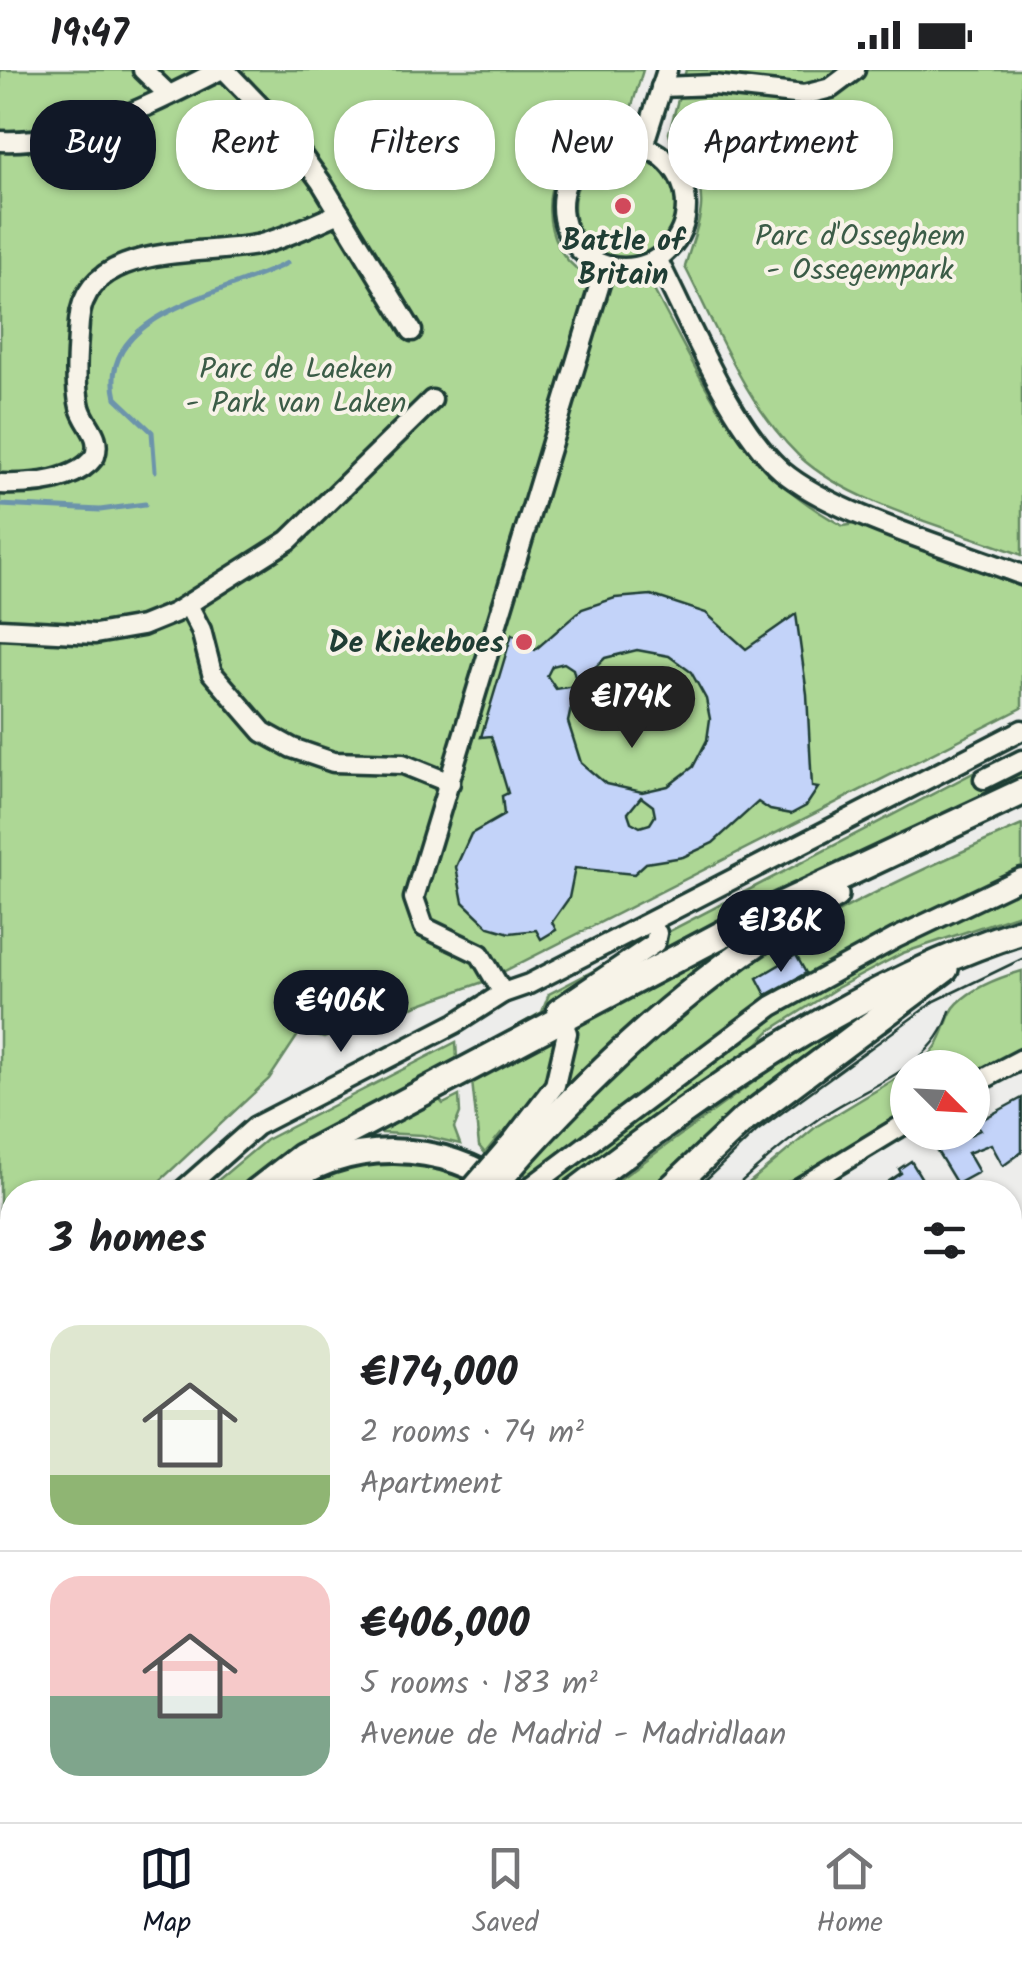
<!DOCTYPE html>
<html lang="en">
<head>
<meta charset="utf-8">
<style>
	body { margin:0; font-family:Kalam,sans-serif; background:#f6f6f6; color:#202124; height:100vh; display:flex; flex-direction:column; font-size:38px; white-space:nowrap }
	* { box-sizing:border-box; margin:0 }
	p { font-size:32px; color:#757577 }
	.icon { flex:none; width:55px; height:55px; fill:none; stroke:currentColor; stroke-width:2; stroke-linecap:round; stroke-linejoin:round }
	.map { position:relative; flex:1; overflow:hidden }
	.sheet { position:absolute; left:0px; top:1110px; width:1022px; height:642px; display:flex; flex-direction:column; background:#fff; border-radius:40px 40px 0 0; box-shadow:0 2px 8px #0004 }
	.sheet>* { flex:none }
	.banner { position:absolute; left:30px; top:30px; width:962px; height:90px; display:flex; gap:20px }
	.needle { width:65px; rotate:114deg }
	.buttons { position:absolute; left:890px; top:980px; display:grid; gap:20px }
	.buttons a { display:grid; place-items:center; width:100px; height:100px; border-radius:50%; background:#fff; box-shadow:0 2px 8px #0004; font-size:50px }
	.price { position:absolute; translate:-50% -85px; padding:0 22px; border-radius:35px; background:#111827; color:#fff; font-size:32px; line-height:65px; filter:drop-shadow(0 2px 5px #0008) }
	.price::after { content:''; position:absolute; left:50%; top:60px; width:30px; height:22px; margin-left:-15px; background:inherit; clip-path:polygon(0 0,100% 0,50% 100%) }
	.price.on { background:#222; color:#fff }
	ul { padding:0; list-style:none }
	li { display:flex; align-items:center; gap:30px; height:250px; padding:0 50px }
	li+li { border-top:2px solid #e0e0e0 }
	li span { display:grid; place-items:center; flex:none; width:280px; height:200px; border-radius:30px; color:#555 }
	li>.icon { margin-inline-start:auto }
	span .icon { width:120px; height:120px; fill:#fffc; stroke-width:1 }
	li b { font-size:42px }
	h2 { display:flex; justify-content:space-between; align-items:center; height:120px; padding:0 50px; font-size:42px }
	.chip { padding:0 35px; border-radius:40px; background:#fff; box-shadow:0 2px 8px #0004; font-size:35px; line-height:90px }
	.chip.on { background:#111827; color:#fff }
	.status { display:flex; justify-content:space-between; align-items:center; height:70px; padding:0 50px; background:#fff; direction:ltr }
	.status svg { height:28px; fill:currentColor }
	.tab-bar { display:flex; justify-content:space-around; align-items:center; height:140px; border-top:2px solid #e0e0e0; background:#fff; font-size:28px; color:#757577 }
	.tab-bar a { display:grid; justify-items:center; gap:5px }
	.tab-bar .on { color:#111827 }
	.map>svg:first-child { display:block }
</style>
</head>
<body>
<div class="status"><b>19:47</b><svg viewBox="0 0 49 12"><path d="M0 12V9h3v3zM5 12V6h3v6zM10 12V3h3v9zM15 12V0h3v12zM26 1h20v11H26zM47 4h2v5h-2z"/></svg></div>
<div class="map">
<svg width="1022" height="1752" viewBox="0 0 1022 1752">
	<rect width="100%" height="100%" fill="#ededeb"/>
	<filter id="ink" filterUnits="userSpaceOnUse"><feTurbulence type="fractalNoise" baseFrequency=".01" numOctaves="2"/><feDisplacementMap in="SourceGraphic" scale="20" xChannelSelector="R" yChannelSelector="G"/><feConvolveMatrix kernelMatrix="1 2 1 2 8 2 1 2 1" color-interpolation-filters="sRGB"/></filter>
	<g filter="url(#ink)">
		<path fill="#e0e5ef" d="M1022,1357V1555L1010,1546V1479L1020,1449L1010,1448V1364Z"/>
		<g fill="#add795" stroke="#668a64" stroke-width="2.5">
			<path d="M0,0H195L215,15L244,0H643L626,55C609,62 592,63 577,75C539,107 539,176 583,203C606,218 627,201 649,211C705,313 735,398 843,456L855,454L1022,517V638L483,912L324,968L300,962L269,1009L148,1122H12V1302L0,1322Z"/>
			<path d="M686,0H1022V485C955,459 851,435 799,386C747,336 718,261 685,197C694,161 713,134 691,96C684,84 671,77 669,63Z"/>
			<circle cx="625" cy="137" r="51"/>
			<path d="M1022,700V717L272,1095L240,1122H204L266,1070L456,972L457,990L542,942L549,924L977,701L987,717Z"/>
			<path d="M1022,755V843L903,883L837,918L771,960L734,998L563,1121L558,1116L541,1122L521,1100C560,1060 597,1016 638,978C746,879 889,813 1022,755Z"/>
			<path d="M737,869L742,877L516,1074L501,1063L485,1083L479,1076L472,1011Z"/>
			<path d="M1022,901V978L973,1004L972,998L915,997C948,976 942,948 958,933C974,917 1001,907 1022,901Z"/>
			<path d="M855,945L858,951L656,1122H602L784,990Z"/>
			<path d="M907,1002V1040L776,1122H738L817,1056Z"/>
			<path d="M459,1026L460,1043L454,1058L460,1074L422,1065L382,1063V1058L438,1028L443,1034Z"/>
			<path d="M384,1092L425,1095L465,1107L456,1118L461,1122H294L340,1100Z"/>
			<path d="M12,1421V1622L0,1633V1455Z"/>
			<path d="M0,1699L12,1705V1740H262L261,1752H0Z"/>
		</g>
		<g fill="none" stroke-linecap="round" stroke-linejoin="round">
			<g stroke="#6c94ab" stroke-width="5">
				<path d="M155,401L152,362L116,328C95,242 231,223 287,193"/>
				<path d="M0,435L100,440L145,434"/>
			</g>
		</g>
		<g fill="#c3d3f9" stroke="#1f3d34" stroke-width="2.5" fill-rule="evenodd">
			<path d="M651,525L706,543L746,579L796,544L807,624L812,717L818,718L806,736L791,744L770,740L758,732L713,773L683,787L646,793L634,804L575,798L569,828L552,852L556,860L541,869L536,860L510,863L489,857L463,832L456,797L471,764L504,745L502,726L508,723L491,666L481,667L512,564L535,580L582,539L615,528ZM637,580L669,586L691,602L706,629L710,649L707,670L693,697L668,716L642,722L606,714L581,693L568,652L576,616L556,619L547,606L552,596L564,593L573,599L577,615L605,588ZM641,727L653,736L655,746L650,754L640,757L631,752L628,743Z"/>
			<path d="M796,885L806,903L766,925L757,908Z"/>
			<path d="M1022,1028V1082L1003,1096L991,1074L968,1083L979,1102L957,1114L937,1081L980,1060L976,1053Z"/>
			<path d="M911,1091L930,1122H873L901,1103L899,1099Z"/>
			<path d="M1022,1378V1423L1010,1429V1385Z"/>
			<path d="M1022,1581V1643L1010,1634V1597Z"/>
			<path d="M472,1740H540L535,1752H495Z"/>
			<path d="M810,1740H894L909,1752H800Z"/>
			<path d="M962,1740H1014L1022,1752H977Z"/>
		</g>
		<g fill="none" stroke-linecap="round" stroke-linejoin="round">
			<defs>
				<g id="minor">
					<path d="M143,0L169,25"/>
					<path d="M225,0L283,60L321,112L412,261"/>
					<path d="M661,17L714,15L804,25L831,18L855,0"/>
					<path d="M0,71C80,74 150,35 220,0"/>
					<circle cx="624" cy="136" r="62"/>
					<path d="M643,76L667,0"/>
					<path d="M657,189C689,251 731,356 782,401C834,445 956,479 1022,505"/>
					<path d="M0,414C30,415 76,412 95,386C102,364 85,356 80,337C74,312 77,278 79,252C85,169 206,187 261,174C288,167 314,154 340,143"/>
					<path d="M188,535L201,560L212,603L263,662L292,678L333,692L403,694L450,713"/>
					<path d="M0,559L95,564L142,556L174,543L289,470L432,330"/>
					<path d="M984,709L1022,690"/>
					<path d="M503,923L480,884L424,857L414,828L605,197"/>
					<path d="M972,1015L1022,989"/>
					<path d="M512,1071L555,1015L567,963L557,939L655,873L657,863"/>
					<path d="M181,1122L256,1056L456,953L503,923L529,914L1022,660"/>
					<path d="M524,1122L772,936L896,868L1022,808"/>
					<path d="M793,1122L908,1052"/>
					<path d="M1010,1251L1022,1244"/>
					<path d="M4,1364L12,1342"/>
					<path d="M1010,1685L1022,1694"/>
					<path d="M626,1740L649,1752"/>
					<path d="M313,1752L315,1740"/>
					<path d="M348,1752L350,1740"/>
					<path d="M568,1752L572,1740"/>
				</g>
				<g id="major">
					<path d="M274,1122C347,1066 441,1069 514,1122"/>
					<path d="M0,1380L4,1364"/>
					<path d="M0,1649L12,1638"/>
				</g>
				<g id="highway">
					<path d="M524,1081C615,981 716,890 835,825"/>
					<path d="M256,1122L301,1087L751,849L1022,722"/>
					<path d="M575,1122C712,1018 856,914 1022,861"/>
					<path d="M667,1122L741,1052L945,899"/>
				</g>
			</defs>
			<use href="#minor" stroke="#1f3d34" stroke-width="25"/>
			<use href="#major" stroke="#1f3d34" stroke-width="30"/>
			<use href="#highway" stroke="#1f3d34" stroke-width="32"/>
			<use href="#minor" stroke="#f7f3e8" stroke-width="18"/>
			<use href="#major" stroke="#f7f3e8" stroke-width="22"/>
			<use href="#highway" stroke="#f7f3e8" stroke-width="25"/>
			<g stroke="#1f3d34" stroke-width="2.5">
				<path d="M693,1122L757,1061L935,931L1022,889"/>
				<path d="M730,1122C759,1095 788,1070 821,1047C865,1016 934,999 950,941"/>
				<path d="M269,1752L271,1740"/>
			</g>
			<defs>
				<path id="minor-bridge" d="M468,1122L512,1071"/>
				<path id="highway-bridge" d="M488,1122L524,1081"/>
			</defs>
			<use href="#minor-bridge" stroke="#1f3d34" stroke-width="25" stroke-linecap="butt"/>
			<use href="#highway-bridge" stroke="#1f3d34" stroke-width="32" stroke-linecap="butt"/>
			<use href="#minor-bridge" stroke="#f7f3e8" stroke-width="18"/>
			<use href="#highway-bridge" stroke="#f7f3e8" stroke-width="25"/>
		</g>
	</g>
	<g fill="#d1495b" stroke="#f7f3e8" stroke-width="4">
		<circle cx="623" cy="136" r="10"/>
		<circle cx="524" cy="572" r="10"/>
	</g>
	<g text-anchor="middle" stroke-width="8" stroke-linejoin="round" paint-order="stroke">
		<g font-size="30" fill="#3b5c47" stroke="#f7f3e8">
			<text x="860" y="175">Parc d'Osseghem<tspan x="860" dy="34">- Ossegempark</tspan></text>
			<text x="296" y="308">Parc de Laeken<tspan x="296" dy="34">- Park van Laken</tspan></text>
		</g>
		<g font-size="30" font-weight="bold" fill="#1f3d34" stroke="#f7f3e8">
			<text x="623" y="180">Battle of<tspan x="623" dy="34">Britain</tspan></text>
			<text x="504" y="582" text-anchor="end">De Kiekeboes</text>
		</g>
	</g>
</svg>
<div class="buttons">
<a><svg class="needle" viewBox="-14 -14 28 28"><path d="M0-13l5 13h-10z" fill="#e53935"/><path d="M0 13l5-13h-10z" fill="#757577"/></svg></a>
</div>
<b class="price on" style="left:632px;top:681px">€174K</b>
<b class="price" style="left:781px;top:905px">€136K</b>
<b class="price" style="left:341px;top:985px">€406K</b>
<div class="banner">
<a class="chip on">Buy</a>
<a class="chip">Rent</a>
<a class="chip">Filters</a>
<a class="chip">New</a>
<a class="chip">Apartment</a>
</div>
<section class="sheet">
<h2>3 homes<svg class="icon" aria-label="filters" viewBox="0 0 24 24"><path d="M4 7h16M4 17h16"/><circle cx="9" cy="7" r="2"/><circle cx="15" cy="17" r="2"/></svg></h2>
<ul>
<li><span style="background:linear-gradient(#dfe7d0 75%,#8fb573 0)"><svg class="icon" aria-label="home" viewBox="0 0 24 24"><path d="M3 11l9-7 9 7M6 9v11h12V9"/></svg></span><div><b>€174,000</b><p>2 rooms · 74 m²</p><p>Apartment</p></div></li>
<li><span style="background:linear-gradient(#f6c9c9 60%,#7fa58c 0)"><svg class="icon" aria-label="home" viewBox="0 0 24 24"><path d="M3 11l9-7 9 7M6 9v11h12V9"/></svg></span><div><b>€406,000</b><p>5 rooms · 183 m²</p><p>Avenue de Madrid - Madridlaan</p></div></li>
</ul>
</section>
</div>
<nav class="tab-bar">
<a class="on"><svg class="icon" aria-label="map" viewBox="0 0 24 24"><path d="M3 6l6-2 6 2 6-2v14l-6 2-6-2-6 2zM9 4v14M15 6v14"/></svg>Map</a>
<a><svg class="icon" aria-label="saved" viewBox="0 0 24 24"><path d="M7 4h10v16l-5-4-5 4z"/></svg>Saved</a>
<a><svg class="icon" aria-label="home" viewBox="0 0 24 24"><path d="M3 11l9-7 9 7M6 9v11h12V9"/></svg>Home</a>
</nav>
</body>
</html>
